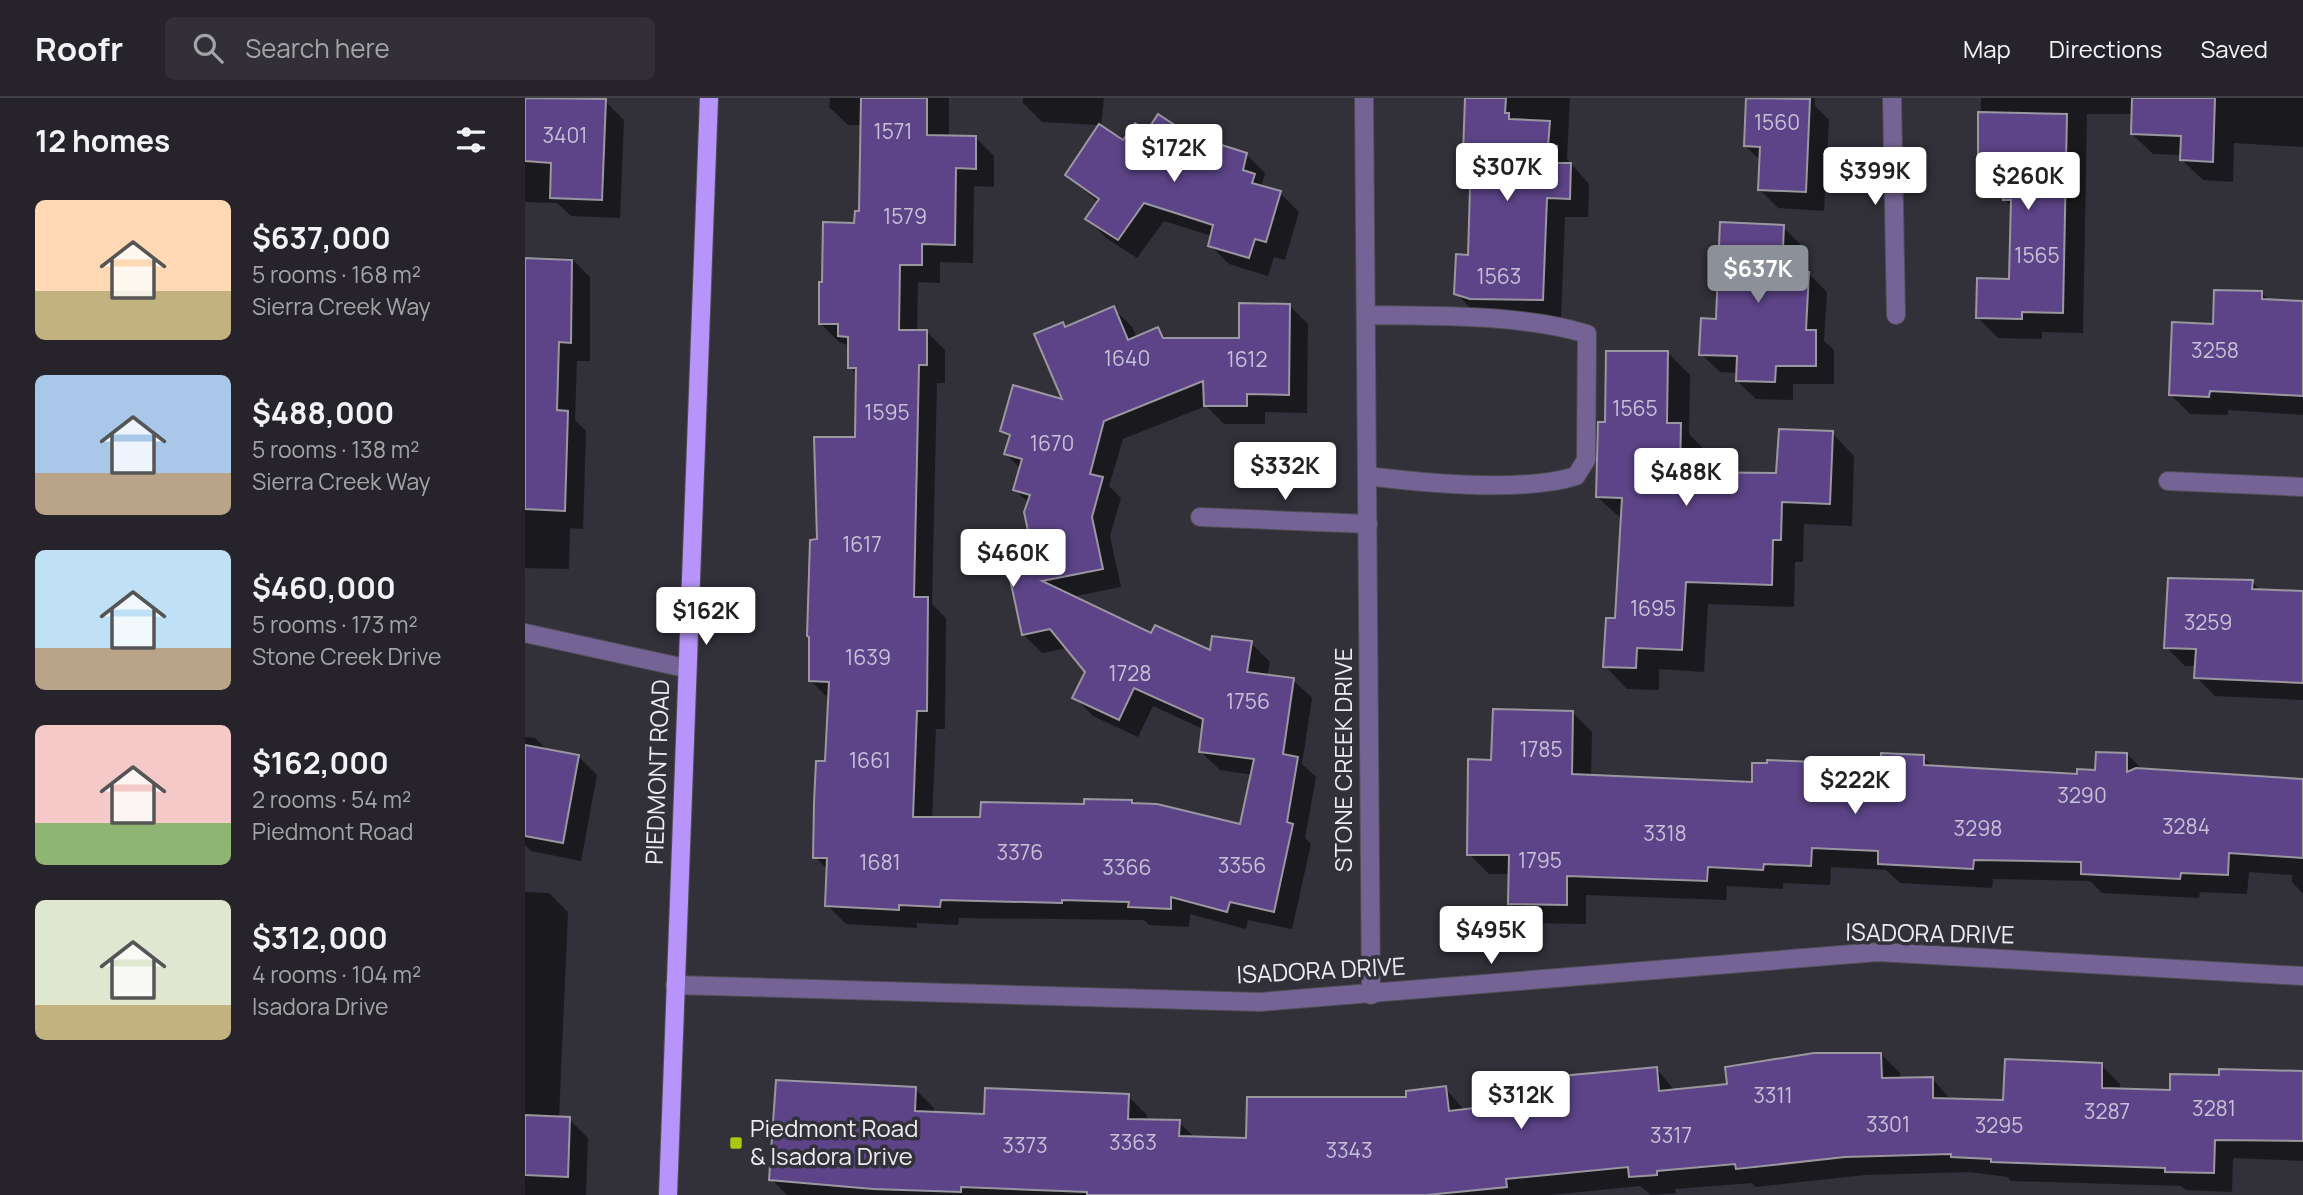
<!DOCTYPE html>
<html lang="en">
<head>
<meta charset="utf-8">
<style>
	body { margin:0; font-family:Manrope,sans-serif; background:#323036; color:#f1f3f6; height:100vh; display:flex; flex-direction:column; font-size:26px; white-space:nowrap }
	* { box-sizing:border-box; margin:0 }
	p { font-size:23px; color:#a4a4a8 }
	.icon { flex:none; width:38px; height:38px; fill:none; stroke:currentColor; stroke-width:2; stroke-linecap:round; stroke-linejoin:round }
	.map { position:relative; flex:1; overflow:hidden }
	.panel { display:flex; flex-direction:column; background:#26242a; width:525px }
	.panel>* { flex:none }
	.price { position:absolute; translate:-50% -60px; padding:0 16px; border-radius:7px; background:#fff; color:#222; font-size:23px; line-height:46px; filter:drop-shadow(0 2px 4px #0008) }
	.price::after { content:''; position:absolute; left:50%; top:42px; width:21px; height:16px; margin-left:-10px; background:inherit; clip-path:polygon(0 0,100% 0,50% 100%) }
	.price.active { background:#8c9099; color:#fff }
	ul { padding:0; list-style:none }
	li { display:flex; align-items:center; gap:21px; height:175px; padding:0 35px }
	li span { display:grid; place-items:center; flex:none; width:196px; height:140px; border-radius:10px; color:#555 }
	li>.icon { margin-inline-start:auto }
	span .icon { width:84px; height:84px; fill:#fffc; stroke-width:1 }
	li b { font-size:30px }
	h2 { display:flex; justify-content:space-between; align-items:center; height:84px; padding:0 35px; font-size:30px }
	header { display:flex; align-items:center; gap:42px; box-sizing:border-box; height:98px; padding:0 35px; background:#26242a; border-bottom:2px solid #424147 }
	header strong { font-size:33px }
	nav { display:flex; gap:38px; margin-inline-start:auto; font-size:24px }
	.search { width:490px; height:63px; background:#323036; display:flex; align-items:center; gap:18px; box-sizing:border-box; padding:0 24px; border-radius:10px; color:#a4a4a8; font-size:26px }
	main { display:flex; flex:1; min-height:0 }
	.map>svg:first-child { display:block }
</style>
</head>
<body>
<header>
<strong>Roofr</strong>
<div class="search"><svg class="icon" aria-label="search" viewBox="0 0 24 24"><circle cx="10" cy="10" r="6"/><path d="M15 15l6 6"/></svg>Search here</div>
<nav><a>Map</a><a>Directions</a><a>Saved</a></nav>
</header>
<main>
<section class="panel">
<h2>12 homes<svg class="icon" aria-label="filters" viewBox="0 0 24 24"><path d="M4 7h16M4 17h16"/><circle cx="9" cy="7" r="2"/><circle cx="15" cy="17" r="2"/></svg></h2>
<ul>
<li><span style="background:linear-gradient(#ffd9b3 65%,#c2b280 0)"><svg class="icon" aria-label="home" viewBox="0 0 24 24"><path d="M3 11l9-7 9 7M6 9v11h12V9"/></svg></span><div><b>$637,000</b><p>5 rooms · 168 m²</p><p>Sierra Creek Way</p></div></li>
<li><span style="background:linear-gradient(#a9c7e8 70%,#b9a48a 0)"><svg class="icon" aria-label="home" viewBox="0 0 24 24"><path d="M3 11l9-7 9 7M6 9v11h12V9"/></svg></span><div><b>$488,000</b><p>5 rooms · 138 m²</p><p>Sierra Creek Way</p></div></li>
<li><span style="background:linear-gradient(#bfe0f5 70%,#b9a48a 0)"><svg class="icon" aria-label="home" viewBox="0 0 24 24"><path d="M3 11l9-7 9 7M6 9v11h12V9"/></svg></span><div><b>$460,000</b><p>5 rooms · 173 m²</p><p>Stone Creek Drive</p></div></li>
<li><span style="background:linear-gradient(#f6c9c9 70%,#8fb573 0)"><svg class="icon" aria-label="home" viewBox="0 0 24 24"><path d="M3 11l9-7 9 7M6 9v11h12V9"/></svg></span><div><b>$162,000</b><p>2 rooms · 54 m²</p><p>Piedmont Road</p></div></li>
<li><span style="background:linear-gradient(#dfe7d0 75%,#c2b280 0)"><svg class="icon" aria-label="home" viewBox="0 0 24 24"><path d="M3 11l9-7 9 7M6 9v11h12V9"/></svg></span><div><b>$312,000</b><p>4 rooms · 104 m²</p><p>Isadora Drive</p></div></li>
</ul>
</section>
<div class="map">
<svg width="1778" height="1097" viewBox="0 0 1778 1097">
	<rect width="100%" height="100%" fill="#323038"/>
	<g fill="#0007">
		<path d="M0,0L80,3L99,22L95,120L46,118L32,105L0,104Z"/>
		<path d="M305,0H424V39L451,40L469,58V89L449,88L448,165L415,164V185L393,184L392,233H401L420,252V285H412L407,506L421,520L420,631H411L407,721H457L606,703L716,728L728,677L695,672L676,654L678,631L628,608L613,639L568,618L549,599L562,573L542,550L517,555L498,536L508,448L504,405L490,392L496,371L481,356L485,341L477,333L540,304L538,226L542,230L589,211L607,229L612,240L633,231L643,242H716L764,207L783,226L782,315L740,314V326H699L681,308L598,341L584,388L596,400L585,438L596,489L546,499L627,538L686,554L726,545L745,564L742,578L768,582L787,600L777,666L791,679L780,740L786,746L767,831L723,822L721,831L665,816L664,829L624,827L619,822L434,820L433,827L392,825V830L321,826L302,807L304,773L290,759L302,665L305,602L285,582L294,443L331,341L333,277L325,269V248L314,244L295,225L299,126L331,127L336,114L337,27H323L304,9Z"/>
		<path d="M498,0H579L576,29L599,44L623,35L664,39L721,56L740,75L737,86L755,95L774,114L760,162L749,159L743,178L704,166L685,147L687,138L639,123L612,160L581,140L563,121L574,105L542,77L575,27L517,24L498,5Z"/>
		<path d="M938,0H1045L1042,61L1064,86L1063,119H1040L1036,221L950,215L931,195L945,159L948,64L940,56L941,4Z"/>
		<path d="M1223,0H1290V8L1304,22L1299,113L1253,110L1234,91L1236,63L1220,48Z"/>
		<path d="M1456,0H1778V49L1709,45L1708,84L1678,82L1657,62V57L1628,56L1607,36L1608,16H1562L1558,235L1517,234V241L1473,240L1452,219L1486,182L1488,110L1479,101V77H1475L1455,57Z"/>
		<path d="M1258,129L1277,148L1275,175H1283L1302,194L1299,243L1309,252V286H1268V302L1231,301L1212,283L1213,275L1195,274L1176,256L1193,223Z"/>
		<path d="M0,159L46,160L65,179V263H52L50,322L61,333L58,431L45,430L44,471L0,470Z"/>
		<path d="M1736,195L1745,203L1778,205V317L1703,312V317L1665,316L1646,297L1689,228Z"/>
		<path d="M1142,254L1165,277L1164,336L1178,350L1177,376L1253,377L1307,335L1329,358L1327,428L1279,426L1278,464H1270L1269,509L1183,506L1179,574L1134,571V592L1102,591L1080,568L1091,522L1097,421L1072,399L1081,326Z"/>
		<path d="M1727,484L1737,494L1778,495V602L1690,598L1671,579L1672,568H1660L1641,549Z"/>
		<path d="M1047,614L1067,634L1066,679L1228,686L1290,666L1303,678L1357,680L1398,659L1410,670L1554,678L1572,674L1602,656L1618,672L1778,683V796L1767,784V777L1724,774L1722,796L1675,794L1674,800L1577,795L1565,783L1468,781L1467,790L1375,785L1361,772L1306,769L1305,787L1258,785V791L1202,788L1201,802L1061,797V826L1005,825L985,805V776H964L944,756L968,664Z"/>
		<path d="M0,639L10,640L22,652L53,658L72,677L56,763L6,753L0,747Z"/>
		<path d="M0,794L24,795L43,814L34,1020L44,1021L63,1040L61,1097H0Z"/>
		<path d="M1356,956L1375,975V981L1407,980L1426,1002L1480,1004L1576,967L1595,986V992L1646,994L1696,979L1778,975V1063L1708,1060L1707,1094L1661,1092L1656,1088L1486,1083L1483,1079L1444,1074L1340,1077L1231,1089L1227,1085L1150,1091L1151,1095L1126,1097L1115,1088L1026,1097H262L246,1081L390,991L409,1010V1016L461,1018L603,998L622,1017V1023L654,1024L670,1040L722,1042L920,990L940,1013L995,1007L1039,988L1131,970L1150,993L1204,987Z"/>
	</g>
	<g fill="#5d4488" stroke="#9a97a1" stroke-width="2">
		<path d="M0,0L81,1L77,102L25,100L26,65L0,63Z"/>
		<path d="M336,0H402V37L451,38V71L431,70L430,147L397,146V167H375L374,232H402V267H394L389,499H403L402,613H392L388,719H455L456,704L559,706V701L607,702V705L632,706L715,726L729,661L674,654L678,621L609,590L594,622L547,600L560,574L525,531L497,537L479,453L506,447L499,414L505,397L488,392L497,361L479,356L485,337L475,333L488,287L537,301L509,236L538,224L540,229L589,208L603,242L633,229L638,240H714V205L765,206L764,297L722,296V308H679L678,283L579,323L565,376L578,379L567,419L578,471L517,483L626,535L630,527L685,552L687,538L727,543L722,574L769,580L758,656L773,659L762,724L768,726L749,814L705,804L702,814L646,799V811L603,809L604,804L537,802V805L416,802L415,809L374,807V812L300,808L302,760H288L289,705L291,663H300L304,584L284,583V539L282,538L285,442L292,441L289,339H330L331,270H323V239L313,238V226H294V184H297L298,124L329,125L330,113H334Z"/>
		<path d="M940,0H981L980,15H984V21L1025,23L1023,48H1032L1031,65H1046L1045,101L1022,100L1018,202L945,201L929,196L931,156L943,157L946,56H938Z"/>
		<path d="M1221,0L1285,1L1281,94L1233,92L1235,49L1219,48Z"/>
		<path d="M1607,0H1690L1688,64L1655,62L1656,38L1606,36Z"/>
		<path d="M1453,14L1542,16L1538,215L1497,214V221L1451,220L1452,180L1484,181L1486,102H1478V57H1453Z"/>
		<path d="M633,16L665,37L722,55L718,72L730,76L727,85L756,93L741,144L730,141L724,160L683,148L688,127L619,105L593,142L560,121L574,101L540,77L574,26L598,42L610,25L622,33Z"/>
		<path d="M1195,124L1259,127L1257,173L1284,174L1281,232H1291V268H1251L1250,284L1211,283L1212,258L1174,257L1176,220L1191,221Z"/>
		<path d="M0,160L47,162L46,245L34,244L32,312L43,313L40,413L0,411Z"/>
		<path d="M1689,192L1737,193V201L1778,203V298L1685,293L1684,299L1644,297L1647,224L1688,226Z"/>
		<path d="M1081,253H1143L1142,325H1156L1155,374L1251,375L1254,331L1308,333L1305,406L1257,404L1256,442H1248L1247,487L1161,484L1157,552L1112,550L1111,570L1078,569L1081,520H1090L1097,400L1071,399L1073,324H1080Z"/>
		<path d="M1643,480L1728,482L1727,491L1778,493V585L1669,580L1671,551L1639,550Z"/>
		<path d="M968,611L1048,613L1047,676L1227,684V665H1242V662L1291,664L1290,676L1355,678L1356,655L1399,657V667L1552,676V671L1570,672L1571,654L1602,655V674L1611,670L1778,681V760L1704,755L1703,777L1656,775L1655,781L1556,776V764L1449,762L1448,771L1353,766V753L1287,750L1286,768L1239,766L1238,772L1183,769L1182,783L1042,778V807L983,806L984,757H942L943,661L966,662Z"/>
		<path d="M0,647L54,657L38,745L0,738Z"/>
		<path d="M1289,955H1356L1357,980L1408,979V1000L1478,1002L1480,961L1577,965V990L1645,992V976L1694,977V971L1778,973V1043L1690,1042L1689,1075L1640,1074V1070L1466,1064V1061L1426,1059V1056L1320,1059L1211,1071L1210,1066L1132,1073V1077L1104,1079L1103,1069L981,1081L982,1089L902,1097H562V1094L436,1089V1094L348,1091L244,1082L251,982L391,989L390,1013L459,1016L460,990L604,996L603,1021L655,1022L654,1038L721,1040L722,999H881V993L921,988L924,1013L993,1005L992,991L1037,987L1036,978L1132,969L1134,993L1202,986L1200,969Z"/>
		<path d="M0,1017L45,1019L43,1079L0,1077Z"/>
	</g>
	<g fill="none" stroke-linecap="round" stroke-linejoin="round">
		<defs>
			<g id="minor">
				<path d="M839,0L846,897"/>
				<path d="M1367,0L1371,217"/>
				<path d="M841,217C909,218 997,216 1062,236L1061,362L1051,378C998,395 899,385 842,378"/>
				<path d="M1643,383L1778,389"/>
				<path d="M675,419L843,426"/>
				<path d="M0,535L160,570"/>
				<path d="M150,887L734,904L1353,854L1778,878"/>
			</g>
			<path id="major" d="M143,1097L184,0"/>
		</defs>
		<use href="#minor" stroke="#504e55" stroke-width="20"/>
		<use href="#major" stroke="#504e55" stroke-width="20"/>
		<use href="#minor" stroke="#746495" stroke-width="18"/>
		<use href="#major" stroke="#b794f9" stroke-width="18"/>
	</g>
	<rect fill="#adc60f" stroke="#323038" stroke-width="2.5" x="204" y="1038" width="14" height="14" rx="3.5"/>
	<g text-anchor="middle" stroke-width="7" stroke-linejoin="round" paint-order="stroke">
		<g font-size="21" fill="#c8c1d6">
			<text x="1252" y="32">1560</text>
			<text x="368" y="41">1571</text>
			<text x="40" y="45">3401</text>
			<text x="380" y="126">1579</text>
			<text x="1512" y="165">1565</text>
			<text x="974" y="186">1563</text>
			<text x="1690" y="260">3258</text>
			<text x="602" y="268">1640</text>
			<text x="722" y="269">1612</text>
			<text x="1110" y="318">1565</text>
			<text x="362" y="322">1595</text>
			<text x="527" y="353">1670</text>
			<text x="337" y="454">1617</text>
			<text x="1128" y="518">1695</text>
			<text x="1683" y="532">3259</text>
			<text x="343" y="567">1639</text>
			<text x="605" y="583">1728</text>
			<text x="723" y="611">1756</text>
			<text x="1016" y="659">1785</text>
			<text x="345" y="670">1661</text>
			<text x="1557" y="705">3290</text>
			<text x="1661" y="736">3284</text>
			<text x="1453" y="738">3298</text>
			<text x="1140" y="743">3318</text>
			<text x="495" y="762">3376</text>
			<text x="1015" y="770">1795</text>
			<text x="355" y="772">1681</text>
			<text x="717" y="775">3356</text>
			<text x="602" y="777">3366</text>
			<text x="1248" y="1005">3311</text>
			<text x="1689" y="1018">3281</text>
			<text x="1582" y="1021">3287</text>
			<text x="1363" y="1034">3301</text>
			<text x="1474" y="1035">3295</text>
			<text x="1146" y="1045">3317</text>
			<text x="608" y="1052">3363</text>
			<text x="500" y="1055">3373</text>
			<text x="824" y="1060">3343</text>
		</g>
		<g font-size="24" fill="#ecebf0" stroke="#323038">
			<text transform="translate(819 662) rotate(-90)" y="8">STONE CREEK DRIVE</text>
			<text transform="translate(133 674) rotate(-88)" y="8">PIEDMONT ROAD</text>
			<text transform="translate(1405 836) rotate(1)" y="8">ISADORA DRIVE</text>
			<text transform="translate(796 873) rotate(-3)" y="8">ISADORA DRIVE</text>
		</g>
		<g font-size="24" fill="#ecebf0" stroke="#323038" text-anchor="start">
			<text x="225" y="1039">Piedmont Road<tspan x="225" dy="28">&amp; Isadora Drive</tspan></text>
		</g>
	</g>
</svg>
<b class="price" style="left:649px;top:86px">$172K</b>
<b class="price" style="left:982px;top:105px">$307K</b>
<b class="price" style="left:1350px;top:109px">$399K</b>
<b class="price" style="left:1503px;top:114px">$260K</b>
<b class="price active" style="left:1233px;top:207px">$637K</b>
<b class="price" style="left:760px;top:404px">$332K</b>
<b class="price" style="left:1161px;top:410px">$488K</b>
<b class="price" style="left:488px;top:491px">$460K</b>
<b class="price" style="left:181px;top:549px">$162K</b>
<b class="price" style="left:1330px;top:718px">$222K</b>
<b class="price" style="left:966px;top:868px">$495K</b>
<b class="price" style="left:996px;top:1033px">$312K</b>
</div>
</main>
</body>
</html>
